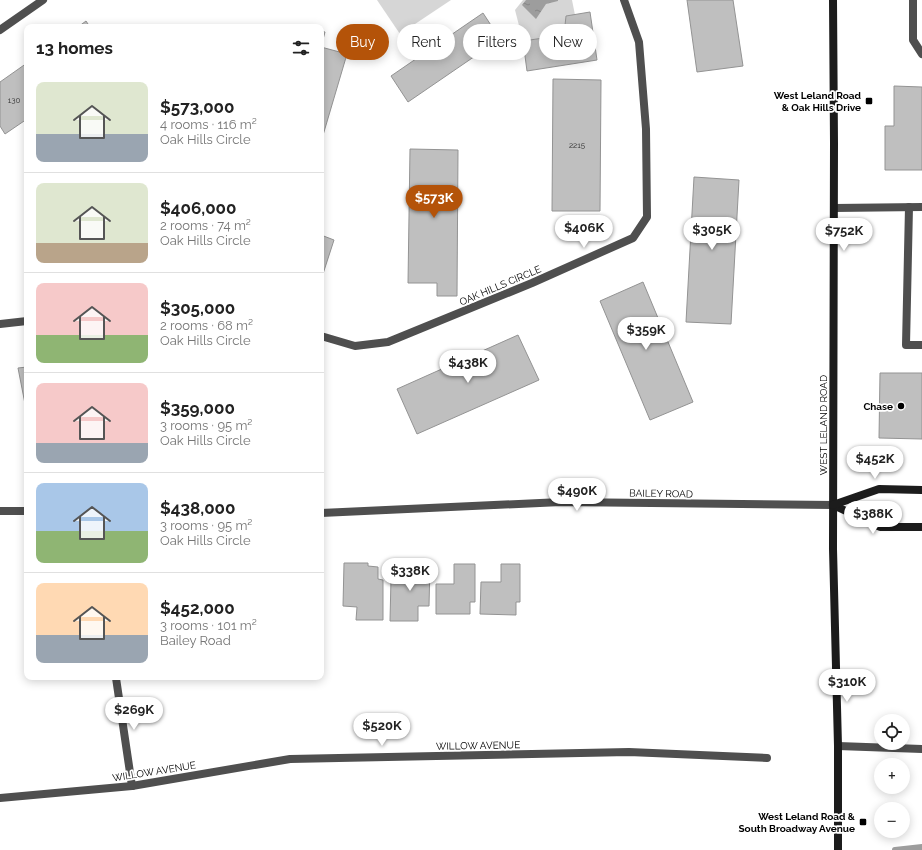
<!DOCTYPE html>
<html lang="en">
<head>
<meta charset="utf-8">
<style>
	body { margin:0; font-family:Raleway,sans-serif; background:#f2f2f2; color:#222; height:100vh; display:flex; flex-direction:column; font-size:15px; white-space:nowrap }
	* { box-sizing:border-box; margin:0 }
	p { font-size:13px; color:#767676 }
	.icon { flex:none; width:22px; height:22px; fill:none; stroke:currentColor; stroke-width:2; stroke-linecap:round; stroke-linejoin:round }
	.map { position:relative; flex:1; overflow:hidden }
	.panel { position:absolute; left:24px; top:24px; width:300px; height:656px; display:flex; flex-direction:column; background:#fff; border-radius:8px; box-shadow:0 2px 10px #0003 }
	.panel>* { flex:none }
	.banner { position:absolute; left:336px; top:24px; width:380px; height:36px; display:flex; gap:8px }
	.controls { position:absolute; left:874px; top:714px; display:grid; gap:8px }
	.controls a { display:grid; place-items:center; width:36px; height:36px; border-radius:50%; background:#fff; box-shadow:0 2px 10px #0003; font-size:20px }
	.price { position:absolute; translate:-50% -34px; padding:0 9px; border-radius:14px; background:#fff; color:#222; font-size:13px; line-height:26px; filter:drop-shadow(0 1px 2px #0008) }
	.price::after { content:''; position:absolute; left:50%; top:24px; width:12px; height:9px; margin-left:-6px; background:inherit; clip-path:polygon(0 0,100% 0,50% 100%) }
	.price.current { background:#b45309; color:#fff }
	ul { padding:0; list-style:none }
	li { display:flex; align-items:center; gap:12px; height:100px; padding:0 12px }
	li+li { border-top:1px solid #e0e0e0 }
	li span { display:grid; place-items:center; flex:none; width:112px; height:80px; border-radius:8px; color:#555 }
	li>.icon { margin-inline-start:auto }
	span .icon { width:48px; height:48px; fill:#fffc; stroke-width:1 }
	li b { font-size:17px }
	h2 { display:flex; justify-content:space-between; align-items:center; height:48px; padding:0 12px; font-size:17px }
	.pill { padding:0 14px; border-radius:18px; background:#fff; box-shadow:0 2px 10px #0003; font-size:14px; line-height:36px }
	.pill.current { background:#b45309; color:#fff }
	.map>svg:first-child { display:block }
</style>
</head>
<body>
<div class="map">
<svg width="922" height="850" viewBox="0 0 922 850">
	<defs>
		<pattern id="water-ripples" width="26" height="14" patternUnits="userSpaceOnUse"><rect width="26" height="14" fill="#9d9d9d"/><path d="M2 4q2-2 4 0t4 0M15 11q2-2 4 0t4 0" fill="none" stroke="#858585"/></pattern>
	</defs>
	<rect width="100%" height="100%" fill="#fff"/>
	<g fill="#d6d6d6">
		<path d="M377,0H451L400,34Z"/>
		<path d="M523,0H572L575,15L566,16L564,35L523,41L515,10Z"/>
	</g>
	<path fill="url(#water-ripples)" d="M526,0H558V1L546,4L536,19L522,5Z"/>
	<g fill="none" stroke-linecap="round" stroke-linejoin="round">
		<path stroke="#9d9d9d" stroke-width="6" d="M895,850L922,847"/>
	</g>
	<g fill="#bfbfbf" stroke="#939393">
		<path d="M687,0H733L743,66L697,72Z"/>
		<path d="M590,12L597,60L527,71L523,41L564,35L566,16Z"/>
		<path d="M483,13L500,39L408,102L391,76Z"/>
		<path d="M86,21L90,27H78Z"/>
		<path d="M321,31L325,32L321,47L347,54L321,142Z"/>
		<path d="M27,63V119L5,134L0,126V82Z"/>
		<path d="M553,79L601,80L600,211H552Z"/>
		<path d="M894,86L922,87V170H885V126H894Z"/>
		<path d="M410,149L458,150L457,296H437V283H408Z"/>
		<path d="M694,177L739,180L731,324L686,322Z"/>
		<path d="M321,235L334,240L321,280Z"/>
		<path d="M643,282L693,402L650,420L600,301Z"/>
		<path d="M518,335L539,380L417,434L397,389Z"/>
		<path d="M27,367V414L18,368Z"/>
		<path d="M880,373H922V439L879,438Z"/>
		<path d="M344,563H368V566L378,567V579L383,580V620H356L357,607L343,606Z"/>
		<path d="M407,563L430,564L429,606H418V621H390L391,579H396V566H407Z"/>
		<path d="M454,564H475V602H470V614H436V584H454Z"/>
		<path d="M501,564H520V602H516V615L480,614L481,582H501Z"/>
	</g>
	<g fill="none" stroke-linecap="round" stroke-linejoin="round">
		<g stroke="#4f4f4f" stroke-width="8">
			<path d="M913,0V40L922,54"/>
			<path d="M909,207L906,345H922"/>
			<path d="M834,208L922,207"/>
		</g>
		<g stroke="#4f4f4f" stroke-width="8">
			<path d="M0,30L43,0"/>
			<path d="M0,324L27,321"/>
			<path d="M321,336L355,346L388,342L532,283L633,238L647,217L646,129L639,42L624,0"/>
			<path d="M116,678L132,786"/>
			<path d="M838,746L922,749"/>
			<path d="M0,798L132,786L290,759L629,752L767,758"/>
		</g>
		<g stroke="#4f4f4f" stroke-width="8">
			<path d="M0,511H27"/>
			<path d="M321,513L561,502L833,505"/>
		</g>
		<g stroke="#1c1c1c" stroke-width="8">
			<path d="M833,0L834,143L833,549L838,746V850"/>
			<path d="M833,505L880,527H922"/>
			<path d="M833,505L879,489L922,490"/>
		</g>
	</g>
	<g fill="#000" stroke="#fff" stroke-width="1.5">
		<rect x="865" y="97" width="8" height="8" rx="2"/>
		<circle cx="901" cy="406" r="4"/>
		<rect x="859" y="818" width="8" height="8" rx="2"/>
	</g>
	<g text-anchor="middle" stroke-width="3.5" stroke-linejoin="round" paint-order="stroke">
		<g font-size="8" fill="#303030">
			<text x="14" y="103">130</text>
			<text x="577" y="148">2215</text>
		</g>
		<g font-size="10" font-weight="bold" fill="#000" stroke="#fff" text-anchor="end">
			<text x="861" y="99">West Leland Road<tspan x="861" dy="12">&amp; Oak Hills Drive</tspan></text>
			<text x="893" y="410">Chase</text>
			<text x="855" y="820">West Leland Road &amp;<tspan x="855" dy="12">South Broadway Avenue</tspan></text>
		</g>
		<g font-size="10" fill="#000" stroke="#fff">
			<text transform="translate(500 285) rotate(-23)" y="4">OAK HILLS CIRCLE</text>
			<text transform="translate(823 425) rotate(-90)" y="4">WEST LELAND ROAD</text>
			<text transform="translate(661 493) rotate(1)" y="4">BAILEY ROAD</text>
			<text transform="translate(478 745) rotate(-1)" y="4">WILLOW AVENUE</text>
			<text transform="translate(154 771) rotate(-9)" y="4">WILLOW AVENUE</text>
		</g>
	</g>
</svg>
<div class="controls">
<a><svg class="icon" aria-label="locate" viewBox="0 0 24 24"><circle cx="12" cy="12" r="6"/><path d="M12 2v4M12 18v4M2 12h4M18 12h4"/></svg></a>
<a>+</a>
<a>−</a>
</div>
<b class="price current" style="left:434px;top:219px">$573K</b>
<b class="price" style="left:584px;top:249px">$406K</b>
<b class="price" style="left:712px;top:251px">$305K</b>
<b class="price" style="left:844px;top:252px">$752K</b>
<b class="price" style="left:646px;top:351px">$359K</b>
<b class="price" style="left:468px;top:384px">$438K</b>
<b class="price" style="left:875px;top:480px">$452K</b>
<b class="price" style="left:577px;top:512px">$490K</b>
<b class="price" style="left:873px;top:535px">$388K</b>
<b class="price" style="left:410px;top:592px">$338K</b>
<b class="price" style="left:847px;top:703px">$310K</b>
<b class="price" style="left:134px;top:731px">$269K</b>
<b class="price" style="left:382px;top:747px">$520K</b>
<div class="banner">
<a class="pill current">Buy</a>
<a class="pill">Rent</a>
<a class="pill">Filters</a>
<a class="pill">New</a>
</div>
<section class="panel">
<h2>13 homes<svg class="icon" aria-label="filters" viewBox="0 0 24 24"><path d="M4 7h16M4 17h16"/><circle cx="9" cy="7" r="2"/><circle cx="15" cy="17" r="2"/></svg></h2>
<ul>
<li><span style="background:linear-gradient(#dfe7d0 65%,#9aa5b1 0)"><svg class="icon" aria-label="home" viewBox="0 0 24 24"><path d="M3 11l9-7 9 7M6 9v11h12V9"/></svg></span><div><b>$573,000</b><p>4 rooms · 116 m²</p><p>Oak Hills Circle</p></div></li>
<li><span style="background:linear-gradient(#dfe7d0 75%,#b9a48a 0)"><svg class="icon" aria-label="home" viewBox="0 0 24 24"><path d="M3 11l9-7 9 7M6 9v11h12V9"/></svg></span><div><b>$406,000</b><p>2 rooms · 74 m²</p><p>Oak Hills Circle</p></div></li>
<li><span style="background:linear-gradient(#f6c9c9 65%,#8fb573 0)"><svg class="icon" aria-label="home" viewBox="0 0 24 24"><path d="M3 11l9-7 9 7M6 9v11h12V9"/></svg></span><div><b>$305,000</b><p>2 rooms · 68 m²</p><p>Oak Hills Circle</p></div></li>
<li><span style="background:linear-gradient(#f6c9c9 75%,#9aa5b1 0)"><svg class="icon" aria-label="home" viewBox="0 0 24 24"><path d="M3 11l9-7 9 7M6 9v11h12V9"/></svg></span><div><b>$359,000</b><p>3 rooms · 95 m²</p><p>Oak Hills Circle</p></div></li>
<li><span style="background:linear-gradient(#a9c7e8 60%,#8fb573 0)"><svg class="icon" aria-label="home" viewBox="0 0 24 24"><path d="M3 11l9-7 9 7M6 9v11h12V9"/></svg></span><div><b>$438,000</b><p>3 rooms · 95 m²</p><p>Oak Hills Circle</p></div></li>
<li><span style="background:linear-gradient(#ffd9b3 65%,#9aa5b1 0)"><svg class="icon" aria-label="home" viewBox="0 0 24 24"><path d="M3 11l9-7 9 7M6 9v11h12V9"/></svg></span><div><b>$452,000</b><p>3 rooms · 101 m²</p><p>Bailey Road</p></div></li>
</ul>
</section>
</div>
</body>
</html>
